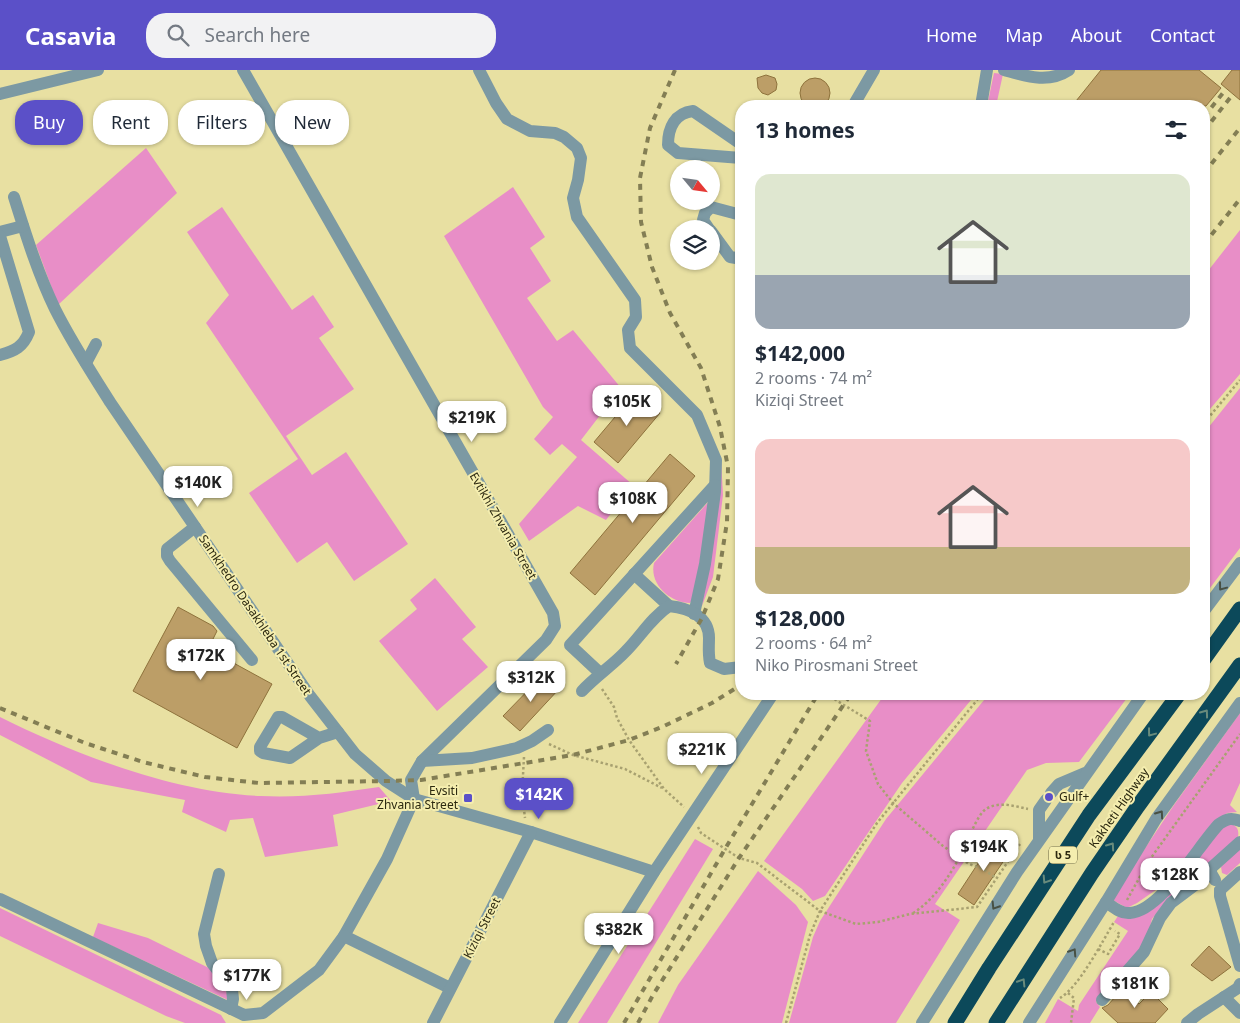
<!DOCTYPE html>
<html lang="en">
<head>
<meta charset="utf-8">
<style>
	body { margin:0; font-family:"Noto Sans","Noto Sans Georgian",sans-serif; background:#f2f2f3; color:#1f2937; height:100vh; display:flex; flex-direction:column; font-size:19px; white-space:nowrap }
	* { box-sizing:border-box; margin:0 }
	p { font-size:16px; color:#747a83 }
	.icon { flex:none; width:28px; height:28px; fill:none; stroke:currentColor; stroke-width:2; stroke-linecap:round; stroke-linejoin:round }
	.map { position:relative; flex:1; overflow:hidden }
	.sheet { position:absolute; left:735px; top:30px; width:475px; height:600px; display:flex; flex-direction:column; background:#fff; border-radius:20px; box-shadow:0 1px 4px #0004 }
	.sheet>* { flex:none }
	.banner { position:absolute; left:15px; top:30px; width:475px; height:45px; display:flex; gap:10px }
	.needle { width:32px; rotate:119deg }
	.tools { position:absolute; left:670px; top:90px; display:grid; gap:10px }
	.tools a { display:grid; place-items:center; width:50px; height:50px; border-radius:50%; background:#fff; box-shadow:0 1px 4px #0004; font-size:25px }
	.price { position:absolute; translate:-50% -42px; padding:0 11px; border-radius:10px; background:#fff; color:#222; font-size:16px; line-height:32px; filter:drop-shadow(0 1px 2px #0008) }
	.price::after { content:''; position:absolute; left:50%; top:30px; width:15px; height:11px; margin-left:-8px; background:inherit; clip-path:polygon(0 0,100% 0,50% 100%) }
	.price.selected { background:#5b50c8; color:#fff }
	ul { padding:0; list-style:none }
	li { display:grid; align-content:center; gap:10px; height:265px; padding:0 20px }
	li span { display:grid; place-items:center; height:155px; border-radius:15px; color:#555 }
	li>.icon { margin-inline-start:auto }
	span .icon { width:90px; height:90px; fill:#fffc; stroke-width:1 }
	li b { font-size:21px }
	h2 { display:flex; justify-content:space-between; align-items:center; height:60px; padding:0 20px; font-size:21px }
	.chip { padding:0 18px; border-radius:20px; background:#fff; box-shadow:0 1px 4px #0004; font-size:18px; line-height:45px }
	.chip.selected { background:#5b50c8; color:#fff }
	header { display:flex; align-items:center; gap:30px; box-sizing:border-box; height:70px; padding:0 25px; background:#5b50c8; color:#fff }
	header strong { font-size:24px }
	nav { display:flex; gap:28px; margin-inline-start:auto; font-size:18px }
	.search { width:350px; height:45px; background:#f2f2f3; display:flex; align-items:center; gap:12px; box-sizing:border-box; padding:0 18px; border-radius:20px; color:#747a83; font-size:19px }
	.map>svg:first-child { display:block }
</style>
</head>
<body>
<header>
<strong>Casavia</strong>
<div class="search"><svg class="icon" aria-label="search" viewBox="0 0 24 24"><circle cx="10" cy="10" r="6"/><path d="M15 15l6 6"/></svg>Search here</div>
<nav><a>Home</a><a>Map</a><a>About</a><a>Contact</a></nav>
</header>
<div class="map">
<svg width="1240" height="953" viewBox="0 0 1240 953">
	<rect width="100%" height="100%" fill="#e8e0a2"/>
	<g fill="#e88ec7">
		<path d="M994,3L1003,4L996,36H987Z"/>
		<path d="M146,78L177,123L58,235L36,175Z"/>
		<path d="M513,117L545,167L530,178L551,211L527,228L557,271L573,260L621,318L581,370L633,415L606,450L578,436L529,471L519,454L577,387L562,374L550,385L534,369L553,347L543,337L444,166Z"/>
		<path d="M222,137L292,240L313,225L334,257L319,268L354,319L286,366L312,405L346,382L408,474L354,511L327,472L297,493L249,423L298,389L206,253L229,225L187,162Z"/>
		<path d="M1240,160V304L1204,346V206Z"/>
		<path d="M1240,318V478L1204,526V363Z"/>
		<path d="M721,388L723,425L713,507L702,536Z"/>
		<path d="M710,430L694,527L690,533C670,533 649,514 654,493Z"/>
		<path d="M435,508L476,557L462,569L488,597L437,641L379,571L417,539L410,530Z"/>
		<path d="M885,624H976L902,713L825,826L813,831L802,819L764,791Z"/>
		<path d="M989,624H1130L1079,692L1046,693L1027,700L935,834L960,850L896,953H789L813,867L820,851L886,749Z"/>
		<path d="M1240,643V713L1230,735L1237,742L1227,743L1163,815L1137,833L1127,838L1111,829L1174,735Z"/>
		<path d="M0,647C76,685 176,723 261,726C301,728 340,723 379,717L391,731L333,745L338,776L265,787L253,748L230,750L226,762L182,742L185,730L91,712L0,665Z"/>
		<path d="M1232,754C1238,757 1239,761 1238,767L1201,806L1167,830L1152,849L1148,865L1139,882L1096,932L1100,937L1090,953H1045L1058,929L1078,941L1079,935L1128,861L1114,852L1118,846L1142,843L1222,757Z"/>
		<path d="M695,769L713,779L607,953H578Z"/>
		<path d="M1240,778V793L1227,805L1222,803L1221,797Z"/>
		<path d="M758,801L796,835L808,852L782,953H658L678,915Z"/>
		<path d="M0,838L221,945L226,953H185L166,946L0,866Z"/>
		<path d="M98,853L148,868L213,900L228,925V930L93,867Z"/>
	</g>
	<g fill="#bc9e67" stroke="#8e723c">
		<path d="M1101,0H1199L1221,18L1206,36H1072Z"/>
		<path d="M1232,0H1240V30L1221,14Z"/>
		<path d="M766,5L775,8L777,14L776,20L768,25L762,23L758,18L757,8Z"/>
		<circle cx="815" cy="23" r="15"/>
		<path d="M636,322L660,343L618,393L594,372Z"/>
		<path d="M670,384L695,406L595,525L570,503Z"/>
		<path d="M178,537L213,556L217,561L208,579L272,614L237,678L133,621Z"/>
		<path d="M544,604L559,619L520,661L503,646Z"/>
		<path d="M994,769L1011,780L974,835L958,824Z"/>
		<path d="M1209,876L1231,897L1212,911L1191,895Z"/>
		<path d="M1123,918L1139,934L1151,922L1168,939L1155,953H1118L1102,938L1108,935Z"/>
	</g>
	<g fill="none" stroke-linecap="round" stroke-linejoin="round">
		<g stroke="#a8a170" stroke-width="2.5" stroke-dasharray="2.5 2.5" stroke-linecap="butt">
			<path d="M1204,353L1240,310"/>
			<path d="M602,619L614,637L617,648L629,670L664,719L684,737"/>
			<path d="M826,624L870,651L866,681L878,714L893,733L943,776L969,794L983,799L996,808"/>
			<path d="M549,674L573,685L625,699L662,718"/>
			<path d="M524,687L522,723L525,748"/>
			<path d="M698,757L701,763L739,788L757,793L820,841L856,854L878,852L910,844L977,837L1020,774"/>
			<path d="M984,798L991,787"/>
			<path d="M1127,830L1148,792L1240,664"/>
			<path d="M913,843C932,832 950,806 960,786C966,776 977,744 986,739C999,731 1014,736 1028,739"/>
			<path d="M1098,879L1108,884L1120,864L1115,861"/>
			<path d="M1068,923L1074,928L1071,953"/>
			<path d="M1060,928C1079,917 1102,872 1114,852"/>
			<path d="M786,953L810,865L820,841L877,753L982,624"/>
		</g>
		<g stroke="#7c99a3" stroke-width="12">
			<path d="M243,0L553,543L555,556L546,570L422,691L411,710L414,729"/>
			<path d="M479,0L496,33L507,49L530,61L555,63L564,67L577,78L581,88L578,110L573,128L577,147L635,230L636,247L628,260L630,278L697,345L716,390L715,422L705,494L694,544"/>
			<path d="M1004,0C1026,6 1048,14 1069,0"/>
			<path d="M0,24L98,0"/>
			<path d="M853,36L874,0"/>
			<path d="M981,36L987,0"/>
			<path d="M741,74L693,41C675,43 668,58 668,75L678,83L741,88"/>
			<path d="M14,127C26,165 38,204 55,239C71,271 91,302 110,332L310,626L355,684L386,711L414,729L531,762L654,802"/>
			<path d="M709,159L703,150L705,143L711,137L741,145"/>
			<path d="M711,161L730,187L736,188L741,185"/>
			<path d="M0,162L23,156"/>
			<path d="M0,166L29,262C23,277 15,281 0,285"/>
			<path d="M86,293L96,274"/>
			<path d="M195,457L167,479V486L170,491L252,590"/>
			<path d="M634,504L669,536"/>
			<path d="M1204,541L1240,493"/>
			<path d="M600,603L570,575L715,415"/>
			<path d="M582,621C596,606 613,595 626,581C641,566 651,548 669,536C688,538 709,546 709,568C709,578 708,583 710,593L724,599L741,597"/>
			<path d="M319,668L290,688L263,683L260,681V677L278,647H282L319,668L338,662"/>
			<path d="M422,691L472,688L517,678L532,671L548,660"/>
			<path d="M1051,723L1059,714L1085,703"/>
			<path d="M1039,769V740L1046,730"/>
			<path d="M1240,802L1220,820V826L1240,896"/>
			<path d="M219,804L204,864L206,876L212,893L232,919L233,929L231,939"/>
			<path d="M1215,810L1211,803V798L1240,772"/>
			<path d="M0,829L244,945L263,943L319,900L344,866L387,789L414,729"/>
			<path d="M1106,832C1113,837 1121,844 1130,843C1161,841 1198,776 1219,754C1227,749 1231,747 1240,751"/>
			<path d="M344,866L450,918"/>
			<path d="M1224,927L1240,943"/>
			<path d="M1102,930L1144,882L1160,848L1171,833L1211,803"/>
			<path d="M433,953L531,762"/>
			<path d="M560,953L654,802L773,624"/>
			<path d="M922,953L1017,802L1143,624"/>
			<path d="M1029,953L1106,832L1156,749L1240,633"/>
			<path d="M1187,953L1198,944L1238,918L1240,914"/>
		</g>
		<g stroke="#0c495a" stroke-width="15">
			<path d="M1204,589L1240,539"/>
			<path d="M955,953L989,898L1089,745L1179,624"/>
			<path d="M996,953L1092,803L1138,736L1240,595"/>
		</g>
		<g stroke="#837e54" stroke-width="4" stroke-dasharray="6 6" stroke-linecap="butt">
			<path d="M675,0L650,58L640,108L641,152L652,197L670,243L701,298L720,357L728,397L727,452L718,509L702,548L676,594"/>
			<path d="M1204,47L1226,19"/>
			<path d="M1204,61L1233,24"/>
			<path d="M1204,103L1240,58"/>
			<path d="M1204,174L1240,129"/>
			<path d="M0,638L85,673L143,692L205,707L259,713L386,711L421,710L573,685L629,670L662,657L712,633L741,615"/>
			<path d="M624,953L725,779L818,624"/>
			<path d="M638,953L653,925L739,788L851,624"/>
		</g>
	</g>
	<defs><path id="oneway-chevron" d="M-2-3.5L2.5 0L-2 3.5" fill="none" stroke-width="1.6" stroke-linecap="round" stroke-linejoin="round" transform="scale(1.25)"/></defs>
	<g stroke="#485043">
		<use href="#oneway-chevron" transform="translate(1222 517) rotate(127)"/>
		<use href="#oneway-chevron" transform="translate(1160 744) rotate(-55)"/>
		<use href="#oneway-chevron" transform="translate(995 836) rotate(122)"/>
		<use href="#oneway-chevron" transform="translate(1073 882) rotate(-57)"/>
	</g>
	<g stroke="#698b7c">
		<use href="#oneway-chevron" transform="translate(1205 643) rotate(-54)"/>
		<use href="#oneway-chevron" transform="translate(1151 663) rotate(127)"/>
		<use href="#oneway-chevron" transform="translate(1111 776) rotate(-55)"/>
		<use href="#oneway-chevron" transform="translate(1046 810) rotate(123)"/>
		<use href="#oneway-chevron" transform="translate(1022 912) rotate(-58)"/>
	</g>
	<g fill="#5b50c8" stroke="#f5eeaf" stroke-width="2">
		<circle cx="1049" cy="727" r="5"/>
		<rect x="463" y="723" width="10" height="10" rx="2.5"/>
	</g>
	<g text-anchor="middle" stroke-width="4" stroke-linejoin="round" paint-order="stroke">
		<rect fill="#f5eeaf" stroke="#686440" stroke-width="1" x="1049" y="776.5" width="28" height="17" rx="4"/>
		<g font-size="11" font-weight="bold" fill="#2c2910">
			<text x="1063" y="789">ს 5</text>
		</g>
		<g font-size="12" fill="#2c2910" stroke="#f5eeaf">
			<text transform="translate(503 456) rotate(60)" y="4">Evtikhi Zhvania Street</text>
			<text transform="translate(255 545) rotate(56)" y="4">Samkhedro Dasakhleba 1st Street</text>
			<text transform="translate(1119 738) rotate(-55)" y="4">Kakheti Highway</text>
			<text transform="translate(482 858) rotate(-63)" y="4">Kiziqi Street</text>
		</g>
		<g font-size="12" fill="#2c2910" stroke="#f5eeaf" text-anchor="end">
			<text x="458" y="725">Evsiti<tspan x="458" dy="14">Zhvania Street</tspan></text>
			<text x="1059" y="731" text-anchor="start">Gulf+</text>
		</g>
	</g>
</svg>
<div class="tools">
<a><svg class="needle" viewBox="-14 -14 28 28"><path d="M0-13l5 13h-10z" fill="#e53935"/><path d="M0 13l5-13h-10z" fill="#747a83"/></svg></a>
<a><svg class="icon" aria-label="layers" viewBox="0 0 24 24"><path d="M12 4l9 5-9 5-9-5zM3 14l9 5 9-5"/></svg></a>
</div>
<b class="price" style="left:627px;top:357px">$105K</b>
<b class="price" style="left:472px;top:373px">$219K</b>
<b class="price" style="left:198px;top:438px">$140K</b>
<b class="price" style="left:633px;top:454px">$108K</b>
<b class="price" style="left:201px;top:611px">$172K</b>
<b class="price" style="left:531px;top:633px">$312K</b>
<b class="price" style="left:702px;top:705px">$221K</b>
<b class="price selected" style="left:539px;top:750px">$142K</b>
<b class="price" style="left:984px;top:802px">$194K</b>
<b class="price" style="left:1175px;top:830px">$128K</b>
<b class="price" style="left:619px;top:885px">$382K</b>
<b class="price" style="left:247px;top:931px">$177K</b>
<b class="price" style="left:1135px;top:939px">$181K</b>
<div class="banner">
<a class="chip selected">Buy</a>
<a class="chip">Rent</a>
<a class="chip">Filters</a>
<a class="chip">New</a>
</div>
<section class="sheet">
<h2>13 homes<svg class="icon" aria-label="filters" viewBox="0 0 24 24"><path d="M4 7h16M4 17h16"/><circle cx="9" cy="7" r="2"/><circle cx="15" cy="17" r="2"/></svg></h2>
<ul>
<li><span style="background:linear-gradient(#dfe7d0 65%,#9aa5b1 0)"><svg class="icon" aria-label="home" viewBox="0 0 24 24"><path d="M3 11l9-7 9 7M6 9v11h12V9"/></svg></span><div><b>$142,000</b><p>2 rooms · 74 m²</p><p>Kiziqi Street</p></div></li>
<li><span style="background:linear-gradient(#f6c9c9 70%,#c2b280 0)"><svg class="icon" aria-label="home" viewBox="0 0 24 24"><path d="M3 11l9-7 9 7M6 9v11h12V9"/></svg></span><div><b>$128,000</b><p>2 rooms · 64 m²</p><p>Niko Pirosmani Street</p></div></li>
</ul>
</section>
</div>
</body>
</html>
